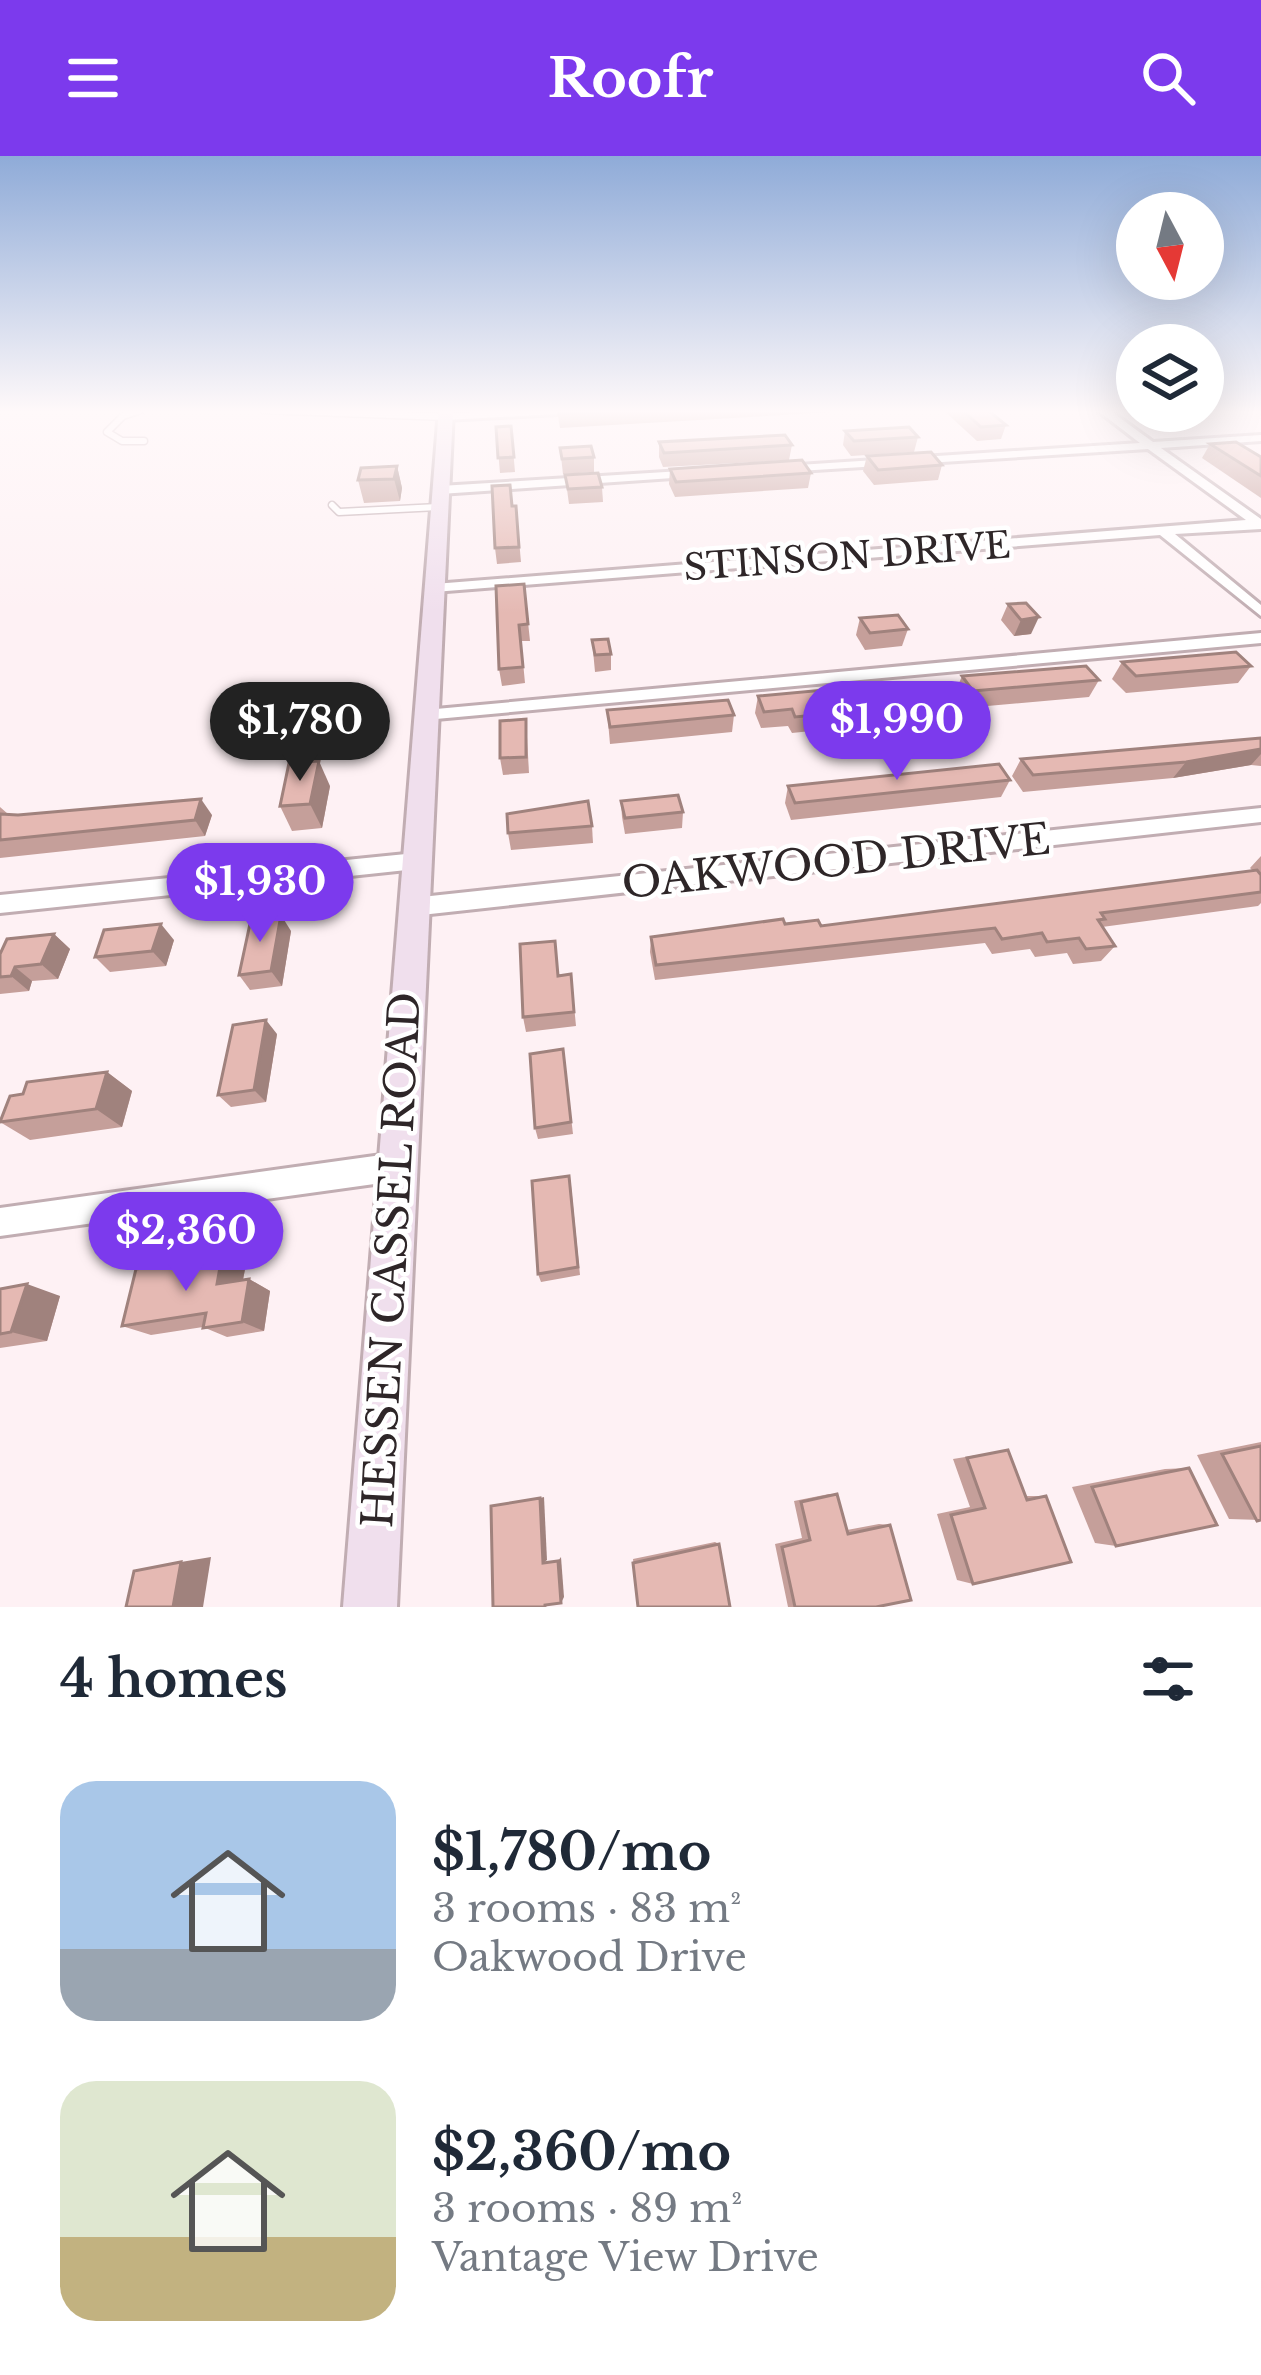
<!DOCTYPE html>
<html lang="en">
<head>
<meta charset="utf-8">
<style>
	body { margin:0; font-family:"Libre Baskerville",serif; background:#f2f2f3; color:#1f2937; height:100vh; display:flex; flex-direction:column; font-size:45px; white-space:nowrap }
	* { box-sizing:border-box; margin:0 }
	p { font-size:39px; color:#747a83 }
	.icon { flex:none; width:66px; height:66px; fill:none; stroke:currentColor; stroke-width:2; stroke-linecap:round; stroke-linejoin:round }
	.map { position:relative; height:1451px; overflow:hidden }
	.details { display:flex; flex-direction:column; background:#fff; flex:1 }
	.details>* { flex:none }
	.needle { width:78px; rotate:173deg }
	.fabs { position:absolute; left:1116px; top:36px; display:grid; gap:24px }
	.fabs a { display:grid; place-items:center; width:108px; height:108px; border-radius:50%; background:#fff; box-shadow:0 12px 48px #0002; font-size:60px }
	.price { position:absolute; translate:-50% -102px; padding:0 27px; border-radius:42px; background:#7c3aed; color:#fff; font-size:39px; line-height:78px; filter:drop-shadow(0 3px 6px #0008) }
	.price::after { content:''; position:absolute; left:50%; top:72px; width:36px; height:27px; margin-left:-18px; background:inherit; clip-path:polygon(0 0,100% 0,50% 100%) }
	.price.selected { background:#222; color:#fff }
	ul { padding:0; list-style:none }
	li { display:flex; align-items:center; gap:36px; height:300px; padding:0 60px }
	li span { display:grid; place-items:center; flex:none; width:336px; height:240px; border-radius:36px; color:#555 }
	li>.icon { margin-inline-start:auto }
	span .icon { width:144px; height:144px; fill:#fffc; stroke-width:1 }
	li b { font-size:51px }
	h2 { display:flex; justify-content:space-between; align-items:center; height:144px; padding:0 60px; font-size:51px }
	header { display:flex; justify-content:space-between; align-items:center; height:156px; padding:0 60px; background:#7c3aed; color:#fff; font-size:54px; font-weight:700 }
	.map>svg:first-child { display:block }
</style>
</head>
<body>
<header><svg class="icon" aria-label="menu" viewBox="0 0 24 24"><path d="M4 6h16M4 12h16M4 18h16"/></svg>Roofr<svg class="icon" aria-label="search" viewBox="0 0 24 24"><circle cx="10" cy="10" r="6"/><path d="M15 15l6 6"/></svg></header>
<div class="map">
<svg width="1261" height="1451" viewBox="0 0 1261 1451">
	<rect width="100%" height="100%" fill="#fef1f4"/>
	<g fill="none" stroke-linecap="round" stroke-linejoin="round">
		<defs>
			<g id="lane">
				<path d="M141,254L123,260L107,276L122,285H144"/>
				<path d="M263,254L445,261"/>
				<path d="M332,349L339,356L438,351"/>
			</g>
			<g id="street">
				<path d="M519,254H581L576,257L445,264L440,261L445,258Z"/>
				<path d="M1097,254H1109L1153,286L1261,279V285L1161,292L1261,363V373L1175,378L1261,449V460L1160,379L434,436L427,432L434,428L1246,364L1148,293L783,316L777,313L783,310L1140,287Z"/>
				<path d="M698,314L702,316V320L440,338L434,334L440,330Z"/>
				<path d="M1261,477V487L425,564L416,559L425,554Z"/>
				<path d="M1261,652V666L412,760L404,757L401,751L404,745L412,742Z"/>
				<path d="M416,697L426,705L416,713L0,757V739Z"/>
				<path d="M396,997L406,1001L410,1011L406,1021L396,1025L0,1080V1052Z"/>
			</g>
			<path id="secondary" d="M439,254H453L397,1451H343Z"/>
		</defs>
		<use href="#lane" stroke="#c1adb2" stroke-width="9"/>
		<use href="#street" stroke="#c1adb2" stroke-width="6"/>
		<use href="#secondary" stroke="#c1adb2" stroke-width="6"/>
		<use href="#lane" stroke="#fff" stroke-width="6"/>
		<use href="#street" fill="#fff" fill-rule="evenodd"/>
		<use href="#secondary" fill="#f0dfed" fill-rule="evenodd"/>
	</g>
	<g fill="#c59f9a">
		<path d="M557,254H870L560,272Z"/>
		<path d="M943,254H988L1006,269L1001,283L977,285Z"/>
		<path d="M511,270L515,316L500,317L496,271Z"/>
		<path d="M845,275L918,281L914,296L851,300L843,289Z"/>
		<path d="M659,286L792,289L789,304L663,311L659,301Z"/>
		<path d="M1210,288L1261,301V342L1202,302Z"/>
		<path d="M560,292L594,301V316L563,318Z"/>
		<path d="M867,300L942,309L938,324L874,329L863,315Z"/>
		<path d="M397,310L402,332L400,345L364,347L358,324Z"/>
		<path d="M670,313L811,317L808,332L675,341L669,328Z"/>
		<path d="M565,319L602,331L603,346L569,348Z"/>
		<path d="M512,350H516L521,406L497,408L495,392Z"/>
		<path d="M524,428L530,485H521L525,527L502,530L499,513Z"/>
		<path d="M1026,447L1031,478L1014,480L1001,464L1008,448Z"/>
		<path d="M860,462L908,473L902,490L865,494L856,479Z"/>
		<path d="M592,484L611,498V514L595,516Z"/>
		<path d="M1122,506L1251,510L1238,527L1126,537L1112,523Z"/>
		<path d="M962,520L1099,524L1089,541L965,552L955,537Z"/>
		<path d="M758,540L887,544L881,561L813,567L811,575L792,577L788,570L761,572L755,557Z"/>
		<path d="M607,554L734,559L732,576L610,588Z"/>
		<path d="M526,563L529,617L503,619L500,602Z"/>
		<path d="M1261,582V610L1251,609L1173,622L1023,636L1012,620L1021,603Z"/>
		<path d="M1010,624L1001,641L791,664L785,647L788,630Z"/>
		<path d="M330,630L322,672L292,675L280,650Z"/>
		<path d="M621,645L683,656L682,672L625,678L622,661Z"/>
		<path d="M0,651L8,658L212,659L205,680L0,702Z"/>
		<path d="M592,670L593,687L511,694L508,677Z"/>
		<path d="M1261,700V747L1258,750L1102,771L1115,790L1101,805L1073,808L1067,797L1035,801L1030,793L992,798L985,787L655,824L650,796L651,781L785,768L821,770L1252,714L1250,712Z"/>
		<path d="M291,775L282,830L250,834L239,819Z"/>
		<path d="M54,778L70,793L58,823L32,825L29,835L0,838V798Z"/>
		<path d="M174,784L166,810L110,816L95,801Z"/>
		<path d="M571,818L576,870L526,876L523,861L559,819Z"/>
		<path d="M277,878L266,946L231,951L218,939Z"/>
		<path d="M563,893L573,978L538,983L535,972Z"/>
		<path d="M107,916L132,935L122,971L30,984L0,966L23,938Z"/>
		<path d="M571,1030L580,1119L541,1126L538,1118Z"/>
		<path d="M222,1100L245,1113L243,1124L249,1123L270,1135L264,1175L227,1181L203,1171L151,1179L122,1170Z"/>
		<path d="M0,1133L60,1140L47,1185L0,1192Z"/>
		<path d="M1261,1286V1364L1229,1363L1197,1299Z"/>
		<path d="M1008,1294L1026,1340H1046L973,1428L957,1424L937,1358L970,1351L953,1303Z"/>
		<path d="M1189,1312L1116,1390L1095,1387L1072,1331L1165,1313Z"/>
		<path d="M829,1338H837L847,1374L879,1368L890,1369L876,1451H788L775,1388L802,1382L794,1345Z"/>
		<path d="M715,1386L719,1388L638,1451L633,1403Z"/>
	</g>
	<g fill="#a0827d">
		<path d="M397,310L402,332L400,345L394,323Z"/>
		<path d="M1039,461L1031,478L1014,480L1021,464Z"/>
		<path d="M1261,593V598L1251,609L1173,622L1186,606Z"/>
		<path d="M319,605L330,630L322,672L310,648Z"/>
		<path d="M201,643L212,659L205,680L195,664Z"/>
		<path d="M281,759L291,775L282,830L271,815Z"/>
		<path d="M161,768L174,784L166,810L152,795Z"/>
		<path d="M54,778L70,793L58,823L41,808Z"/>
		<path d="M15,811L32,825L29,835L11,820Z"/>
		<path d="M266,864L277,878L266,946L254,934Z"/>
		<path d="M107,916L132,935L122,971L96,953Z"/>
		<path d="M222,1100L245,1113L240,1139L217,1128Z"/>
		<path d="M249,1123L270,1135L264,1175L242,1166Z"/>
		<path d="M27,1128L60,1140L47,1185L11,1176Z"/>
		<path d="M544,1341L547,1404L543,1407L540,1342Z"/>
		<path d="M211,1401L203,1451H173L181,1406Z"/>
		<path d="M561,1401L564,1441L561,1447L558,1405Z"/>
	</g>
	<g fill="#e5b9b3" stroke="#a0827d" stroke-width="3">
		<path d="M558,254H631L559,258Z"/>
		<path d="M962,254H988L1006,269L981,271Z"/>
		<path d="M511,270L514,301L498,302L496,271Z"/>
		<path d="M909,271L918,281L854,285L845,275Z"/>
		<path d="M785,279L792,289L664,297L659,286Z"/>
		<path d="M1236,286L1261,301V320L1210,288Z"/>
		<path d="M591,290L594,301L562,303L560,292Z"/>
		<path d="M931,296L942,309L878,314L867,300Z"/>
		<path d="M802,304L811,317L676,326L670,313Z"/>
		<path d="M397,310L394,323L358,324L361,312Z"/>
		<path d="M598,317L602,331L568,333L565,319Z"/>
		<path d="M510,329L512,350H516L519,391L495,392L492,330Z"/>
		<path d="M524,428L528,468L519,469L523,511L499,513L496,430Z"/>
		<path d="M1026,447L1039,461L1021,464L1008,448Z"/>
		<path d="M898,459L908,473L870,477L860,462Z"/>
		<path d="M608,483L611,498L595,499L592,484Z"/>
		<path d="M1236,496L1251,510L1136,520L1122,506Z"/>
		<path d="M1086,510L1099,524L973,535L962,520Z"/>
		<path d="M878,529L887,544L811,551L815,559L795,561L792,553L764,556L758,540Z"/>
		<path d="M728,544L734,559L610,571L607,554Z"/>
		<path d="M526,563V601L500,602V565Z"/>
		<path d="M1261,582V593L1186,606L1033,619L1021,603Z"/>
		<path d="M319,605L310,648L280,650L289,607Z"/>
		<path d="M999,608L1010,624L795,647L788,630Z"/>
		<path d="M678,639L683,656L625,662L621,645Z"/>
		<path d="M201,643L195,664L0,684V658L18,659Z"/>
		<path d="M588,645L592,670L508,677L507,658Z"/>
		<path d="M1257,714L1261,719V736L1101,757L1105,763L1098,764L1115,790L1086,793L1079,782L1047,786L1042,777L1002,783L995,772L656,809L651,781L783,763L785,768L818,764L821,770Z"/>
		<path d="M281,759L271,815L239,819L251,763Z"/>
		<path d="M161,768L152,795L95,801L104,774Z"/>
		<path d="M54,778L41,808L15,811L11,820L0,821V798L7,783Z"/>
		<path d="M555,785L558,820L571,818L574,856L523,861L520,788Z"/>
		<path d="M266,864L254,934L218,939L233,869Z"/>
		<path d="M563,893L571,966L535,972L530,898Z"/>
		<path d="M107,916L96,953L0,966L10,940L23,938L27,926Z"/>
		<path d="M569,1020L578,1111L538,1118L532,1025Z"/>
		<path d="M222,1100L217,1128L249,1123L242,1166L203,1172L206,1157L122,1170L136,1113Z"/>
		<path d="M27,1128L11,1176L0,1178V1133Z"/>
		<path d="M1261,1290V1364L1257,1365L1222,1298Z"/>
		<path d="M1008,1294L1027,1344L1046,1340L1071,1406L973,1428L951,1359L985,1352L967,1302Z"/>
		<path d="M1189,1312L1217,1369L1116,1390L1092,1331Z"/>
		<path d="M837,1338L848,1378L890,1369L911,1444L876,1451H795L782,1391L810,1384L801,1346Z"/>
		<path d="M540,1342L543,1407L558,1405L561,1447L545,1449V1451H493L491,1350Z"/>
		<path d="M719,1388L730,1451H638L633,1407Z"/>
		<path d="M181,1406L173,1451H126L134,1415Z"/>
	</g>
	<linearGradient id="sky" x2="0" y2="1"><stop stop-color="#8fabd8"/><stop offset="0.56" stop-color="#fff9fa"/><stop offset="1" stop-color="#fff9fa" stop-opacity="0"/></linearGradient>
	<rect width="1261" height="457" fill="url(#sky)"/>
	<g text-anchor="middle" stroke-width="9" stroke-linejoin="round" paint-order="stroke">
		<g font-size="36" fill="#2e2628" stroke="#fff">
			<text transform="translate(847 400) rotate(-4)" y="13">STINSON DRIVE</text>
		</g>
		<g font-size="42" fill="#2e2628" stroke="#fff">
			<text transform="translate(836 705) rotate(-6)" y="15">OAKWOOD DRIVE</text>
			<text transform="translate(391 1104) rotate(-87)" y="15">HESSEN CASSEL ROAD</text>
		</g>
	</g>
</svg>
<div class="fabs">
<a><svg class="needle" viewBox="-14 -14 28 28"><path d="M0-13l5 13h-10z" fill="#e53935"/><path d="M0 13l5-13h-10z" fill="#747a83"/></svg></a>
<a><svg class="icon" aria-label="layers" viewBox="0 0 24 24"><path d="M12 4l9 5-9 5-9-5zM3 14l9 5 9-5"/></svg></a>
</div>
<b class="price" style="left:897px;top:627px">$1,990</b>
<b class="price selected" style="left:300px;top:628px">$1,780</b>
<b class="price" style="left:260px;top:789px">$1,930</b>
<b class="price" style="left:186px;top:1138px">$2,360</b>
</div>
<section class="details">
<h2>4 homes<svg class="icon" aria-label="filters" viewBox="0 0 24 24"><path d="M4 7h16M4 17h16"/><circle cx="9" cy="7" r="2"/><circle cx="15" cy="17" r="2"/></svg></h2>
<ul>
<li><span style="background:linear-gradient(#a9c7e8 70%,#9aa5b1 0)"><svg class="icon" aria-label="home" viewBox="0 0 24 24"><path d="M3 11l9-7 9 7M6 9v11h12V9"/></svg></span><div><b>$1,780/mo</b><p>3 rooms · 83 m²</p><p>Oakwood Drive</p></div></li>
<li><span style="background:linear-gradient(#dfe7d0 65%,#c2b280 0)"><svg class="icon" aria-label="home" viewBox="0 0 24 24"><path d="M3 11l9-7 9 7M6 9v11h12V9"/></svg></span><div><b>$2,360/mo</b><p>3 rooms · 89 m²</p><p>Vantage View Drive</p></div></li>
</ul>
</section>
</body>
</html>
